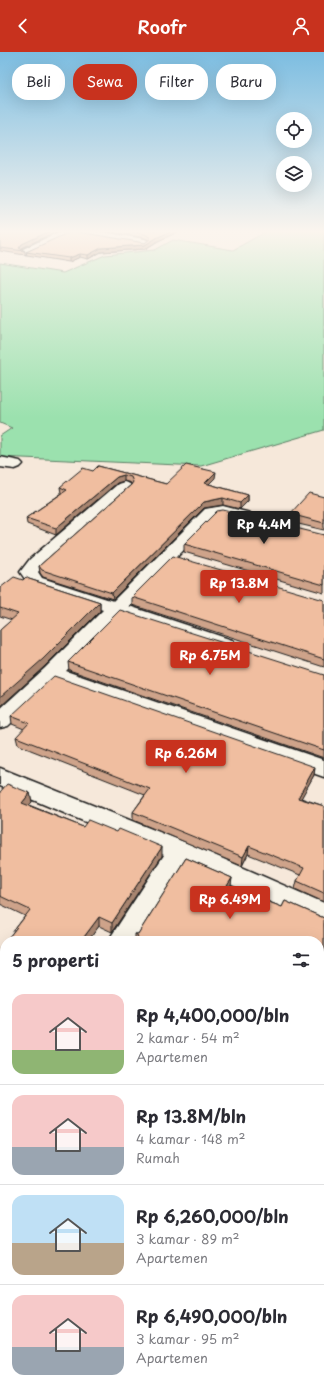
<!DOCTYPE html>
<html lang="id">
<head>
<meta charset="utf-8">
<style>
	body { margin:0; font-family:"Playpen Sans",sans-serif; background:#f7f7f7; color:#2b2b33; height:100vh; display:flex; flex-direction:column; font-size:15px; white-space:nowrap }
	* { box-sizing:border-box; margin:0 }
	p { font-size:13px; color:#7c7c81 }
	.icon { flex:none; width:22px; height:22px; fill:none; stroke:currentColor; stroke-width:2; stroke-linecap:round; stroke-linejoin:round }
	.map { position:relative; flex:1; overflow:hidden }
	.sheet { position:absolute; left:0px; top:884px; width:324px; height:456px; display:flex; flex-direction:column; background:#fff; border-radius:16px 16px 0 0; box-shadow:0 4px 16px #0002 }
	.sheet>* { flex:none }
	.banner { position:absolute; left:12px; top:12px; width:300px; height:36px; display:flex; gap:8px }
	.controls { position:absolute; left:276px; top:60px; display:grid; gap:8px }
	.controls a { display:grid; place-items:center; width:36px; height:36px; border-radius:50%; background:#fff; box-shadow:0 4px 16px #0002; font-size:20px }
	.price { position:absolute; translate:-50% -34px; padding:0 9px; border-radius:4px; background:#c8321e; color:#fff; font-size:13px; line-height:26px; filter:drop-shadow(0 1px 2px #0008) }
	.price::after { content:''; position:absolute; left:50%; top:24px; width:12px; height:9px; margin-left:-6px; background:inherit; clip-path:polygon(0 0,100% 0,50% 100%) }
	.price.active { background:#222; color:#fff }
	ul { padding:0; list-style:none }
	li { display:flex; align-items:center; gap:12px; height:100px; padding:0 12px }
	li+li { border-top:1px solid #e1e1e2 }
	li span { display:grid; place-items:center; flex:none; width:112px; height:80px; border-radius:12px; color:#555 }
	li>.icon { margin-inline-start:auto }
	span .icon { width:48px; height:48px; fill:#fffc; stroke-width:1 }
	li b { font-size:17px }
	h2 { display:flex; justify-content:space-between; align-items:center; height:48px; padding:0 12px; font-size:17px }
	.chip { padding:0 14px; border-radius:16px; background:#fff; box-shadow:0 4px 16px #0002; font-size:14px; line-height:36px }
	.chip.active { background:#c8321e; color:#fff }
	header { display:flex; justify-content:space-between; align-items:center; height:52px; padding:0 12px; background:#c8321e; color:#fff; font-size:18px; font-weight:600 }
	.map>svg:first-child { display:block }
</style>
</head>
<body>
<header><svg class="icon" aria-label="back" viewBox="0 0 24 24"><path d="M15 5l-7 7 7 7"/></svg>Roofr<svg class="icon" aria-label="person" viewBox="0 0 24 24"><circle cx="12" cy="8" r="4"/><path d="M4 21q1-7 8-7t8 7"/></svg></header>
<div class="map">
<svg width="324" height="1340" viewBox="0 0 324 1340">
	<rect width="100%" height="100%" fill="#f6e8da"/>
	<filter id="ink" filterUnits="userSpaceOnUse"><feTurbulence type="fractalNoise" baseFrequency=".025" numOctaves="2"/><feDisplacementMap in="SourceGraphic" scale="8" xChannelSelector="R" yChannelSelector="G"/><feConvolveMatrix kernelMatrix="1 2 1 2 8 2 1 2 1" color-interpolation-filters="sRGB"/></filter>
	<g filter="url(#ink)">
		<path fill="#9be1ae" stroke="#5c7e65" d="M269,178H324V378L201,414L0,405V384L12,376L0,371V211L63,221L105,203L155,198L173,188L233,198Z"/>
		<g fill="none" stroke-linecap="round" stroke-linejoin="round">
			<defs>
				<g id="minor">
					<path d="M63,178H90L145,187L150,190L145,193L72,181L29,201L26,202L21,199L23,197Z"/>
					<path d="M0,405L20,409L23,412L20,415L15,417L0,415Z"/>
					<path d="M124,430L130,432L132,435L130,438L42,515L38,520L42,526L113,549L205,457L223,454L250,461L252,465L250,469C238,471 228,463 216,465L129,554L232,588L235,592L232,596L225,598L120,564L66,619L324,708V725L55,630L8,674L0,676V657L45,616L103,558L30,534L20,520L30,507L118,432Z"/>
					<path d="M0,716L189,792L324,851V874L185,812L137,889H108L164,803L0,734Z"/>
					<path d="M5,1054V1092L0,1094V1056Z"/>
					<path d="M324,1100V1144L319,1146V1102Z"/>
					<path d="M219,1335H259L257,1340H217Z"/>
				</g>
			</defs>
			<use href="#minor" stroke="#1c1c1c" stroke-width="3"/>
			<use href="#minor" fill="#f7f3e8" fill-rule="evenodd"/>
		</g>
		<g fill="#cea38a" stroke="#1c1c1c">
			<path d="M4,178H59L22,196L21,197L25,199V203L0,199V180Z"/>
			<path d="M101,178H182L158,189L145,197L101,200L88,207L80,205L69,210L27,203L26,200L145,191L149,188L145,186Z"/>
			<path d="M98,414L166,432L215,426L209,432L248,443V449L240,457L223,453L204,456L113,547L43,525L40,521L39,514L131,433V431L124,429L117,431L56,483L27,472L26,466L62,441H61L60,435L93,419Z"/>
			<path d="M324,445V478L290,470V462Z"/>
			<path d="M324,483V541L184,500V492Z"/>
			<path d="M29,527L100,550V559L44,615L0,655V578L12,568L0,564V536L23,528Z"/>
			<path d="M132,545L324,548V615L132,553Z"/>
			<path d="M68,610L324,623V706L69,618Z"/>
			<path d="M11,664L315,715L314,723L301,746L324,754V850L295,837L297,829L300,823L248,802L242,814L133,768V760L145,743L18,693L16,685L24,677L12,672Z"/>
			<path d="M0,740L30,741L32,750L29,753L83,775L162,804L112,880L99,874L88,889H6L25,864L0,852Z"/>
			<path d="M186,806L232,826L230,835L282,855L285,849L324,866V1022L319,1032V889H135V882H138Z"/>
			<path d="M324,1175V1187L320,1185Z"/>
			<path d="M55,1335H184L192,1340H63Z"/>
		</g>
		<g fill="#a88570" stroke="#1c1c1c">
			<path d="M52,178H59L22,196L20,199L19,196L22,192Z"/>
			<path d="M174,178H182L158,189L145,197L101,200L88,207V203L101,196L145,193L158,185Z"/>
			<path d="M80,202V205L69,210V206Z"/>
			<path d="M216,420L215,426L204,437L205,431Z"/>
			<path d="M124,423V429L117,431L56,483V476L117,425Z"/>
			<path d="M248,443V449L240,457V451Z"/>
			<path d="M223,446V453L204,456L113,547L112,541L204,450Z"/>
			<path d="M100,550V559L44,615L0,655V645Z"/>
			<path d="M315,715L314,723L297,754L298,746Z"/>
			<path d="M30,741L32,750L23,760L22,751Z"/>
			<path d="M249,794L248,802L242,814L243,805Z"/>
			<path d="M162,795V804L112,880V871Z"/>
			<path d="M232,826L231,834L226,842L227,834Z"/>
			<path d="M99,865V874L88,889H81Z"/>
			<path d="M5,1012V1023L0,1030V1019Z"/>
			<path d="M324,1018V1022L319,1032V1028Z"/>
			<path d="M0,1034L2,1042L0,1045Z"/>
			<path d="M5,1193V1203L0,1212V1201Z"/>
			<path d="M30,1335H35L32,1340H28Z"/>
		</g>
		<g fill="#f0bea0" stroke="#1c1c1c">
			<path d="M4,178H52L22,192L19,196L25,199L0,196V180Z"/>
			<path d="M122,178H174L158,185L145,193L101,196L88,203L80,202L69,206L26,200L72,179L145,191L151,186L145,182Z"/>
			<path d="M186,413L216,420L205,431L248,443L240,451L223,446L204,450L112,541L42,518L39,514L131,433L133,430L131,425L124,423L117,425L56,476L26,466L67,438L60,435L83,416L93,419L98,414L166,432Z"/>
			<path d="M309,441L324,445V471L290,462Z"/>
			<path d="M223,458L324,483V533L184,492L217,459Z"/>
			<path d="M173,504L324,548V607L132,545Z"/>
			<path d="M14,525L23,528L26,525L29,527L100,550L43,607L0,645V578L18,562L0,556V536Z"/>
			<path d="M120,558L324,623V698L68,610Z"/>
			<path d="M54,624L315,715L298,746L324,754V841L297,829L304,816L249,794L243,805L133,760L150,737L16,685L29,671L11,664Z"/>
			<path d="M7,732L30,741L22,751L83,775L88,768L117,780L119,777L162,795L112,871L99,865L81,889H6L30,858L0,844V740Z"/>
			<path d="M186,806L232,826L227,834L282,855L285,849L324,866V1018L319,1028V889H135L138,884L135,882H138Z"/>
			<path d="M5,890V1012L0,1019V896Z"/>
			<path d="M1,1117L5,1119V1193L0,1201V1118Z"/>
			<path d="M0,1225L5,1228V1335H30L28,1340H0Z"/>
			<path d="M61,1335H184L192,1340H69Z"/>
		</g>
	</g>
	<linearGradient id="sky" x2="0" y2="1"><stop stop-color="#7cbde1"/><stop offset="0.49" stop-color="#fbf5ee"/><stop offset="1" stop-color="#fbf5ee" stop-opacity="0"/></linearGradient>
	<rect width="324" height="366" fill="url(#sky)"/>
</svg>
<div class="controls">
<a><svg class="icon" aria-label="locate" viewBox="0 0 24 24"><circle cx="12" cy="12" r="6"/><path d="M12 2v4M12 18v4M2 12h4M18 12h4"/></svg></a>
<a><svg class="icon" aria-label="layers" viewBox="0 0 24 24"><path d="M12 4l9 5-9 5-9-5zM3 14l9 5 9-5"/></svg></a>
</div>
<b class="price active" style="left:264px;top:493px">Rp 4.4M</b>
<b class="price" style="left:239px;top:552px">Rp 13.8M</b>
<b class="price" style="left:210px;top:624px">Rp 6.75M</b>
<b class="price" style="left:186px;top:722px">Rp 6.26M</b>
<b class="price" style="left:230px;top:868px">Rp 6.49M</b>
<div class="banner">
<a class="chip">Beli</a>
<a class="chip active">Sewa</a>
<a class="chip">Filter</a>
<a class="chip">Baru</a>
</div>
<section class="sheet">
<h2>5 properti<svg class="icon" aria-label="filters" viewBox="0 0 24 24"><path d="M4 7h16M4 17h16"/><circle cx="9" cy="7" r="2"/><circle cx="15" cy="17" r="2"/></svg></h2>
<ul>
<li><span style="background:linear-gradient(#f6c9c9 70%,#8fb573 0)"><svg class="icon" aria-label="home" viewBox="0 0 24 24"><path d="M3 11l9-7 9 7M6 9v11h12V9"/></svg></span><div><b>Rp 4,400,000/bln</b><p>2 kamar · 54 m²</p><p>Apartemen</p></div></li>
<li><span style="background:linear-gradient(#f6c9c9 65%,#9aa5b1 0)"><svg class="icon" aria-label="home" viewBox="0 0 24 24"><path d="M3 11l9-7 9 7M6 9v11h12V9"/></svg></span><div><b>Rp 13.8M/bln</b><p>4 kamar · 148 m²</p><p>Rumah</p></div></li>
<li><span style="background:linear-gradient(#bfe0f5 60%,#b9a48a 0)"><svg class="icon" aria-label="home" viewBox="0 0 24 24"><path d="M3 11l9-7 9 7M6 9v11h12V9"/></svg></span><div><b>Rp 6,260,000/bln</b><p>3 kamar · 89 m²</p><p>Apartemen</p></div></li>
<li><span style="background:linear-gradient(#f6c9c9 65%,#9aa5b1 0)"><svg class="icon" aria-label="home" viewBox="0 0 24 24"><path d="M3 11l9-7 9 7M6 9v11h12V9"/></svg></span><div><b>Rp 6,490,000/bln</b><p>3 kamar · 95 m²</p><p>Apartemen</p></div></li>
</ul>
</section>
</div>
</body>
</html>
